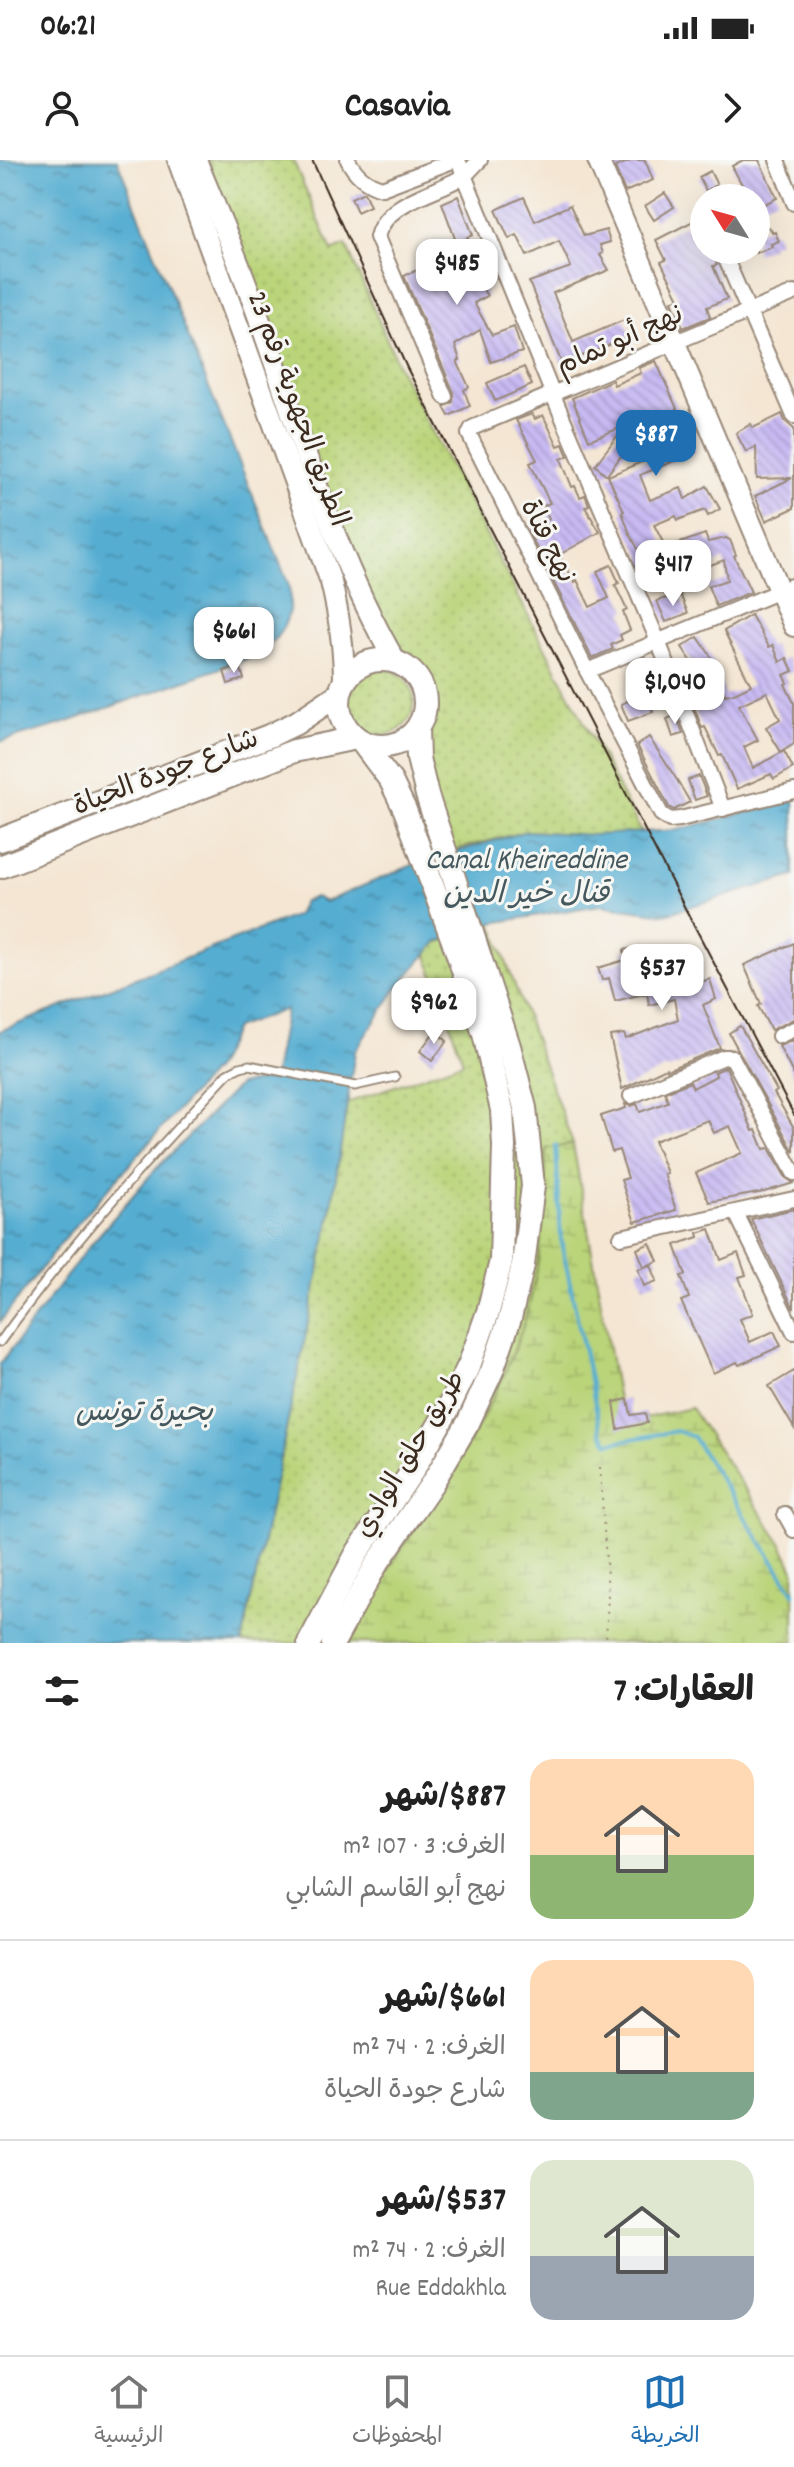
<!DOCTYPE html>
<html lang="ar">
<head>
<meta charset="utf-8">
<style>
	body { margin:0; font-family:Dekko,"Playpen Sans Arabic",sans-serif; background:#f2f2f2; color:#222; direction:rtl; height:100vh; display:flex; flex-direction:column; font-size:30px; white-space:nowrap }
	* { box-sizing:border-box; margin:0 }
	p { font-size:26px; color:#767676 }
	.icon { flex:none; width:44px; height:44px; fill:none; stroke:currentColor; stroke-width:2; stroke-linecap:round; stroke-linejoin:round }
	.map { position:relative; height:1483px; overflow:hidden; direction:ltr }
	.sheet { display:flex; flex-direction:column; background:#fff; flex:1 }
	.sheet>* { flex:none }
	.needle { width:52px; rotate:307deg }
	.buttons { position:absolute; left:690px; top:24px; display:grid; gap:16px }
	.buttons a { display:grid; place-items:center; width:80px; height:80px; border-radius:50%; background:#fff; box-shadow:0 8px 32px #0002; font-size:40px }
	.price { position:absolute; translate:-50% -68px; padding:0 18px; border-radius:16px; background:#fff; color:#222; font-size:26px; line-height:52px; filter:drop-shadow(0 2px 4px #0008) }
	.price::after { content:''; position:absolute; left:50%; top:48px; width:24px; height:18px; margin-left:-12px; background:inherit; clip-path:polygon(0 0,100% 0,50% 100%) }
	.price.selected { background:#1f6fb2; color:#fff }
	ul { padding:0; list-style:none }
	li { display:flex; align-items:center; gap:24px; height:200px; padding:0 40px }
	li+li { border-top:2px solid #e0e0e0 }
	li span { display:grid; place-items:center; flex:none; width:224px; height:160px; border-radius:24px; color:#555 }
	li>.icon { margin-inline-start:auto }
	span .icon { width:96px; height:96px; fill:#fffc; stroke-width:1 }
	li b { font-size:34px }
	h2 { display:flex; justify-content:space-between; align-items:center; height:96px; padding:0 40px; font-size:34px }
	.status { display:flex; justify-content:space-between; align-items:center; height:56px; padding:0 40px; background:#fff; direction:ltr }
	.status svg { height:22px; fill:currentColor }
	header { display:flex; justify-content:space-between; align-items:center; height:104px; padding:0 40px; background:#fff; font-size:36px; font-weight:800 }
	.dock { display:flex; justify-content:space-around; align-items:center; height:112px; border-top:2px solid #e0e0e0; background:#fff; font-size:22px; color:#767676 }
	.dock a { display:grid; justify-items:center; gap:4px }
	.dock .selected { color:#1f6fb2 }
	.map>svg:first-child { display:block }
</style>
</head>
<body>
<div class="status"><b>06:21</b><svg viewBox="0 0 49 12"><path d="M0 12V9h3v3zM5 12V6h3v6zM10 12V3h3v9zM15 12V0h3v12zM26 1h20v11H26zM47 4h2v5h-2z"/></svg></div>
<header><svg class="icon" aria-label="forward" viewBox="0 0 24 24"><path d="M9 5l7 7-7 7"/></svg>Casavia<svg class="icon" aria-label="person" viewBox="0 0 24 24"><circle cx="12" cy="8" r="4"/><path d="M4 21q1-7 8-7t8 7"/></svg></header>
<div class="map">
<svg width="794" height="1483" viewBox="0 0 794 1483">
	<defs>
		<pattern id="grass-dots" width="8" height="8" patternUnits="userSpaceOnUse" patternTransform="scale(2)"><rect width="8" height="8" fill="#bad479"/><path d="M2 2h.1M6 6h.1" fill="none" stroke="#a1b668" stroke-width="1.8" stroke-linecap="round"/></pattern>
		<pattern id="wetland-marsh" width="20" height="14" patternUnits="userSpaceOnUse" patternTransform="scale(2)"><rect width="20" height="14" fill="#bad479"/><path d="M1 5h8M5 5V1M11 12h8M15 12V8" fill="none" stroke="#a1b668"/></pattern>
		<pattern id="water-ripples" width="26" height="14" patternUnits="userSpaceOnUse" patternTransform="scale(2)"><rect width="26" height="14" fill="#55add2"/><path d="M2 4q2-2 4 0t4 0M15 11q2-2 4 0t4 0" fill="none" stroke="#488daa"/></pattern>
		<pattern id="building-back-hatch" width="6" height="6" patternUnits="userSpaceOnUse" patternTransform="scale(2)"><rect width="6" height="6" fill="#c7b9f2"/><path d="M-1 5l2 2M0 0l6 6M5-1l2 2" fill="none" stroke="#ac9fcf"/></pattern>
	</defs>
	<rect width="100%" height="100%" fill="#f6f6f2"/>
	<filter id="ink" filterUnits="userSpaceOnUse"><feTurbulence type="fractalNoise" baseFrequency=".0125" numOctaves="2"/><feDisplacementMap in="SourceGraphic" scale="16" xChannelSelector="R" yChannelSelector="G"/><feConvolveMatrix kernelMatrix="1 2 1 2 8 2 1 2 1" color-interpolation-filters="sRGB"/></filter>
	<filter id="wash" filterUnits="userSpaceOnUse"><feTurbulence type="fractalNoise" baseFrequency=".006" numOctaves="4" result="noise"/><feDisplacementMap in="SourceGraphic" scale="32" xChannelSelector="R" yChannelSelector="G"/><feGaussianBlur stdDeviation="1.8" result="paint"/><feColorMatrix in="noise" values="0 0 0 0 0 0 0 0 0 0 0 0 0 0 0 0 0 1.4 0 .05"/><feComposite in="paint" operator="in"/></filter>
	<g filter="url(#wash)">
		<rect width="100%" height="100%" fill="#f4e6d3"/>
		<g fill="url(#grass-dots)" stroke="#7a7f4c" stroke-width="2">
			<path d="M208,0H293L332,91L346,85L401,212L645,679L527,671L461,688L451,694L436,648L424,571L430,559L433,539L428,522L418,503L409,494L394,486L351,395Z"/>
			<circle cx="381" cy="542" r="33"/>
			<path d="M492,763L573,984L546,989C544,1050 542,1111 522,1169C484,1283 399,1375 349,1483H242L330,1057L347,943L463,902L424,787Z"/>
		</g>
		<path fill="url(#wetland-marsh)" stroke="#7a7f4c" stroke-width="2" d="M573,984L622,1263L691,1248L783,1386L794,1410V1483H349C399,1375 484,1283 522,1169C542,1111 544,1049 546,989Z"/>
		<g fill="url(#water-ripples)" stroke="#486c78" stroke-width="2">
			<path d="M0,0H117L288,423C295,453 283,477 257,495L62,564L0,582Z"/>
			<path d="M794,640V716L665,754L600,745L492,763L437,782L397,828L355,891L330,1057L242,1483H0V1204L86,1090L153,1012L239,925L273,919L286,849L235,868L217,906L68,1074L0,1162V871L297,755L304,741L315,737L325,742L415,704L527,671L593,675L677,670Z"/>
		</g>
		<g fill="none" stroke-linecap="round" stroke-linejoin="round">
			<path stroke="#55add2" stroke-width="4" d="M556,985L561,1080L601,1272L609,1283L677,1271L693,1277L794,1433"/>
		</g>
		<g id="blocks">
			<g fill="url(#building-back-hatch)">
				<path d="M633,0H645L653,20L625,32L615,7Z"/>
				<path d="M743,0H759L777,38L756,48V38H749L732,6Z"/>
				<path d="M710,11L717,25L706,31L699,17Z"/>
				<path d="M364,32L370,46L357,52L351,38Z"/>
				<path d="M665,33L674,47L654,60L645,46Z"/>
				<path d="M458,36L473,75L467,77L480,106L472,110L487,136L474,143L492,175L514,167L522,192L491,202L480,170L455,185L460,200L457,201L469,227L464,230L470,246L449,256L444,247L453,242L454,233L404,116L441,99L443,104L461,95L442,43Z"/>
				<path d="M524,37L535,61L570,45L584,76L606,70L610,82L600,85L603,93L600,95L609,110L553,133L573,182L624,160L632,176L562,204L529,122L571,107L559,81L527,96L517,75L509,79L496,50Z"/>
				<path d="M697,59L702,70L694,74L702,90H712L717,105L713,106L727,139L707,147L710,157L683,168L672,141L679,138L661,102L666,100L656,80Z"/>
				<path d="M769,67L773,73L775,72L779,81L771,84L772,87L756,93V72Z"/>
				<path d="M656,201L696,292L640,315L650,340L681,328L685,339L707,326L720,349L708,356L705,350L678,360L676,356L654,365L666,388L705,374L708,382L726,378L730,380L736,395L734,396L751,432L716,446L708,426L727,420L724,400L652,426L640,402L644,400L630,374L622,352L624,351L608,316L649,299L638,273L607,315L595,305L625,266L589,280L572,238L612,220L614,225L641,213L639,208Z"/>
				<path d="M524,207L532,225L495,241L487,223Z"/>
				<path d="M532,254L535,259L543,255L558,286L563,284L568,296L561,299L572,327L575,326L580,337L585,335L589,345L585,347L600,372L559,395L575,422L577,420L590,447L609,438L597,411L611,405L619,423L615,425L627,450L623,452L630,470L620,475L622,480L611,485L613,489L592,498L528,371L549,359L543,346L550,343L530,303L537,300L516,260Z"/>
				<path d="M782,254L785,261L794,269V348L766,361L755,336L792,318L757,319L756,287L746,292L736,273L751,264L753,268Z"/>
				<path d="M680,434L688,453L666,462L657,441Z"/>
				<path d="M751,455L769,487L773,485L780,502L787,498L793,511L784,515L788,523L785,524L794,543V584L781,592L766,567L780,559L767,532L739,545L758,580L744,587L753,608L784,591L793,608L774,619L771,614L737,629L722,595L719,596L705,567L702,568L692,542L702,538L698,530L704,528L698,515H700L682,487L698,477L710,495L725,535L734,533L751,525L724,471Z"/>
				<path d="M656,504L661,516L647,522L643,509Z"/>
				<path d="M240,506L244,519L228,524L224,511Z"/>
				<path d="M645,533L653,552L628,561L621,544Z"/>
				<path d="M676,555L683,574L673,577L667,559Z"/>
				<path d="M649,577L677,620L690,642L674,650L669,647L637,585Z"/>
				<path d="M699,616L707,636L695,640L688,620Z"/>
				<path d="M794,783V859L771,870L758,846L761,844L744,805Z"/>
				<path d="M665,786L666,792L677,786L682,795L694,792L701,822L710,819L716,839L703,845L720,888L667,910L666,908L622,929L610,876L624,874L626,879L678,859L674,839L649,845L647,833L615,841L609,818L602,820L598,808L625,800L624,790L638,787L639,792Z"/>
				<path d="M740,866L777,931L774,933L794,968V992L729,873Z"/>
				<path d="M435,871L447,881L432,901L420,891Z"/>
				<path d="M794,880V916L779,886Z"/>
				<path d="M726,907L753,971L756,970L764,989L769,988L786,1018L794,1023L764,1032L709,1042L696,1013L742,993L730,966L714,973L708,960L654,981L667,1013L664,1014L676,1050L635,1062L621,1020L628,1018L619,990L612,992L601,956L626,948L625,944L631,946L637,944L640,952L668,942L665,932L690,922L693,928L716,916L715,912Z"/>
				<path d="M794,1049V1149L751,1059Z"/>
				<path d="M710,1069L721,1100L738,1093L746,1115L739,1117L753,1154L740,1159L750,1182L774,1171L781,1186L739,1205L737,1202L713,1213L681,1141L689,1138L681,1116L686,1115L675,1085L699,1077L698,1073Z"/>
				<path d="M650,1083L658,1101L644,1107L637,1089Z"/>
				<path d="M651,1105L657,1121L644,1126L638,1109Z"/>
				<path d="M794,1211V1268L769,1226Z"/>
				<path d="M628,1239L631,1255L645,1253L647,1263L618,1269L614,1242Z"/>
			</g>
		</g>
	</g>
	<g filter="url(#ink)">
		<use href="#blocks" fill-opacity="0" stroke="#988878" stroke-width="2"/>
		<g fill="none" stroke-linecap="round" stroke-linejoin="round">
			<defs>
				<path id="service" d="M0,1182C69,1086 148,999 228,913L240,907L249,905L355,926L395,917"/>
				<g id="minor">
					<path d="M348,0C355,14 367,24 382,28L455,0"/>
					<path d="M458,0L553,235L658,481L723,649"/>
					<path d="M777,0L794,43"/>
					<path d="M704,48V49"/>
					<path d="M722,90L794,256"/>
					<path d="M794,133C686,177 579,223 472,268L469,274L587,511L661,654L670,660L680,659L794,631"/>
					<path d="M445,237L377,77C386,41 434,34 462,17C469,13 474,5 480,0"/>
					<path d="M587,511L794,425"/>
					<path d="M779,876L794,869"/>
					<path d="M631,936L724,897H732L794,1013"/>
					<path d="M736,1053L794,1172"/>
					<path d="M621,1077L794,1039"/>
					<path d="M785,1354L794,1370"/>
				</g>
				<g id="secondary">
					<path d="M178,0L331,422C339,455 344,486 344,521"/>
					<path d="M196,0C215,47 236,94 253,142C298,263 330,389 395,501"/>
					<path d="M598,0L794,466"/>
				</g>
				<g id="trunk">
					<circle cx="382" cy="543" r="43"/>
					<path d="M0,680L269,576L296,563L339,534"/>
					<path d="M0,707L294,591L356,578"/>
					<path d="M309,1483L357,1393L413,1310L447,1251L470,1203L488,1152L501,1101L504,986L502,950L484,874L456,789L405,650L391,621L361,581"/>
					<path d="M333,1483L376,1405L433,1322L468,1263L492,1211L510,1158L523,1105L533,1026L525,948L509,886L427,635L418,598L417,569"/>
				</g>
			</defs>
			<use href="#service" stroke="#988878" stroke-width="11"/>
			<use href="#minor" stroke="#988878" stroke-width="18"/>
			<use href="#secondary" stroke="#988878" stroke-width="24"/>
			<use href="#trunk" stroke="#988878" stroke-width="26"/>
			<path stroke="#988878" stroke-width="2" stroke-dasharray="2 6" stroke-linecap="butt" d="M600,1307L608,1433L606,1483"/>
			<use href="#service" stroke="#fff" stroke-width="7"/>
			<use href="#minor" stroke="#fff" stroke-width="14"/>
			<use href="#secondary" stroke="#fff" stroke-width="20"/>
			<use href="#trunk" stroke="#fff" stroke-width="22"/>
			<path stroke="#3b2a1e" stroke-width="2" d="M312,0L407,208L686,750L794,955"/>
		</g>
	</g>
	<g text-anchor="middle" stroke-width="6" stroke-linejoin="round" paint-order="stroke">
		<g font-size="28" fill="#3b2a1e" stroke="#f6f6f2">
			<text transform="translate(619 178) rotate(-24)" y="10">نهج أبو تمام</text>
			<text transform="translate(300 248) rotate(70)" y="10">الطريق الجهوية رقم 23</text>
			<text transform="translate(550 380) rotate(63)" y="10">نهج قناة</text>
			<text transform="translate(165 610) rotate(-21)" y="10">شارع جودة الحياة</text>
			<text transform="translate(408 1293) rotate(-59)" y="10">طريق حلق الوادي</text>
		</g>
		<g font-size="30" font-style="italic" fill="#44585d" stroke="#f6f6f2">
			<text x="526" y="708">Canal Kheireddine<tspan x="526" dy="34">قنال خير الدين</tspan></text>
			<text x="144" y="1260">بحيرة تونس</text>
		</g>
	</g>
</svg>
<div class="buttons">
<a><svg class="needle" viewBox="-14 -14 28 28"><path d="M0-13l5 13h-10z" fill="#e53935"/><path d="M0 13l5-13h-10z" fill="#767676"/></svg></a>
</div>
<b class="price" style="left:457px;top:147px">$485</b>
<b class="price selected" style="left:656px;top:318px">$887</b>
<b class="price" style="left:673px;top:448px">$417</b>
<b class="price" style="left:234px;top:515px">$661</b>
<b class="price" style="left:675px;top:566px">$1,040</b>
<b class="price" style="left:662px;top:852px">$537</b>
<b class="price" style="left:434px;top:886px">$962</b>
</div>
<section class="sheet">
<h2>العقارات: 7<svg class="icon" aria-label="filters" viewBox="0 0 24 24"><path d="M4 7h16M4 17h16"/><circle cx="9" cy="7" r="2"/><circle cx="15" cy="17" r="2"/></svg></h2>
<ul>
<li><span style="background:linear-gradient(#ffd9b3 60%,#8fb573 0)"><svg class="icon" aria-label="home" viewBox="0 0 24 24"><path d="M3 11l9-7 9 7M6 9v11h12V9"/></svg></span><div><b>$887/شهر</b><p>الغرف: 3 · 107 m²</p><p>نهج أبو القاسم الشابي</p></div></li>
<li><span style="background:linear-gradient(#ffd9b3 70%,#7fa58c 0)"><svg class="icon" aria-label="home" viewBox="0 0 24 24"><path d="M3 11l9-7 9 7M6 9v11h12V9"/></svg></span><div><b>$661/شهر</b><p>الغرف: 2 · 74 m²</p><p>شارع جودة الحياة</p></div></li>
<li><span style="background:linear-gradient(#dfe7d0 60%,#9aa5b1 0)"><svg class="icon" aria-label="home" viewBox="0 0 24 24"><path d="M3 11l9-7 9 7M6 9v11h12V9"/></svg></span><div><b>$537/شهر</b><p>الغرف: 2 · 74 m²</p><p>Rue Eddakhla</p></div></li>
</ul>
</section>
<nav class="dock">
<a class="selected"><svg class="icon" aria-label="map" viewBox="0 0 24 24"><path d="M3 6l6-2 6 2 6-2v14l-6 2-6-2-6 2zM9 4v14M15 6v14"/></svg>الخريطة</a>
<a><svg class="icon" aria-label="saved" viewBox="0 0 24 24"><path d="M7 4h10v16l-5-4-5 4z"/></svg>المحفوظات</a>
<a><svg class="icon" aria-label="home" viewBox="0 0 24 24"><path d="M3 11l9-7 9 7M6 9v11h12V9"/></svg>الرئيسية</a>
</nav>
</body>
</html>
